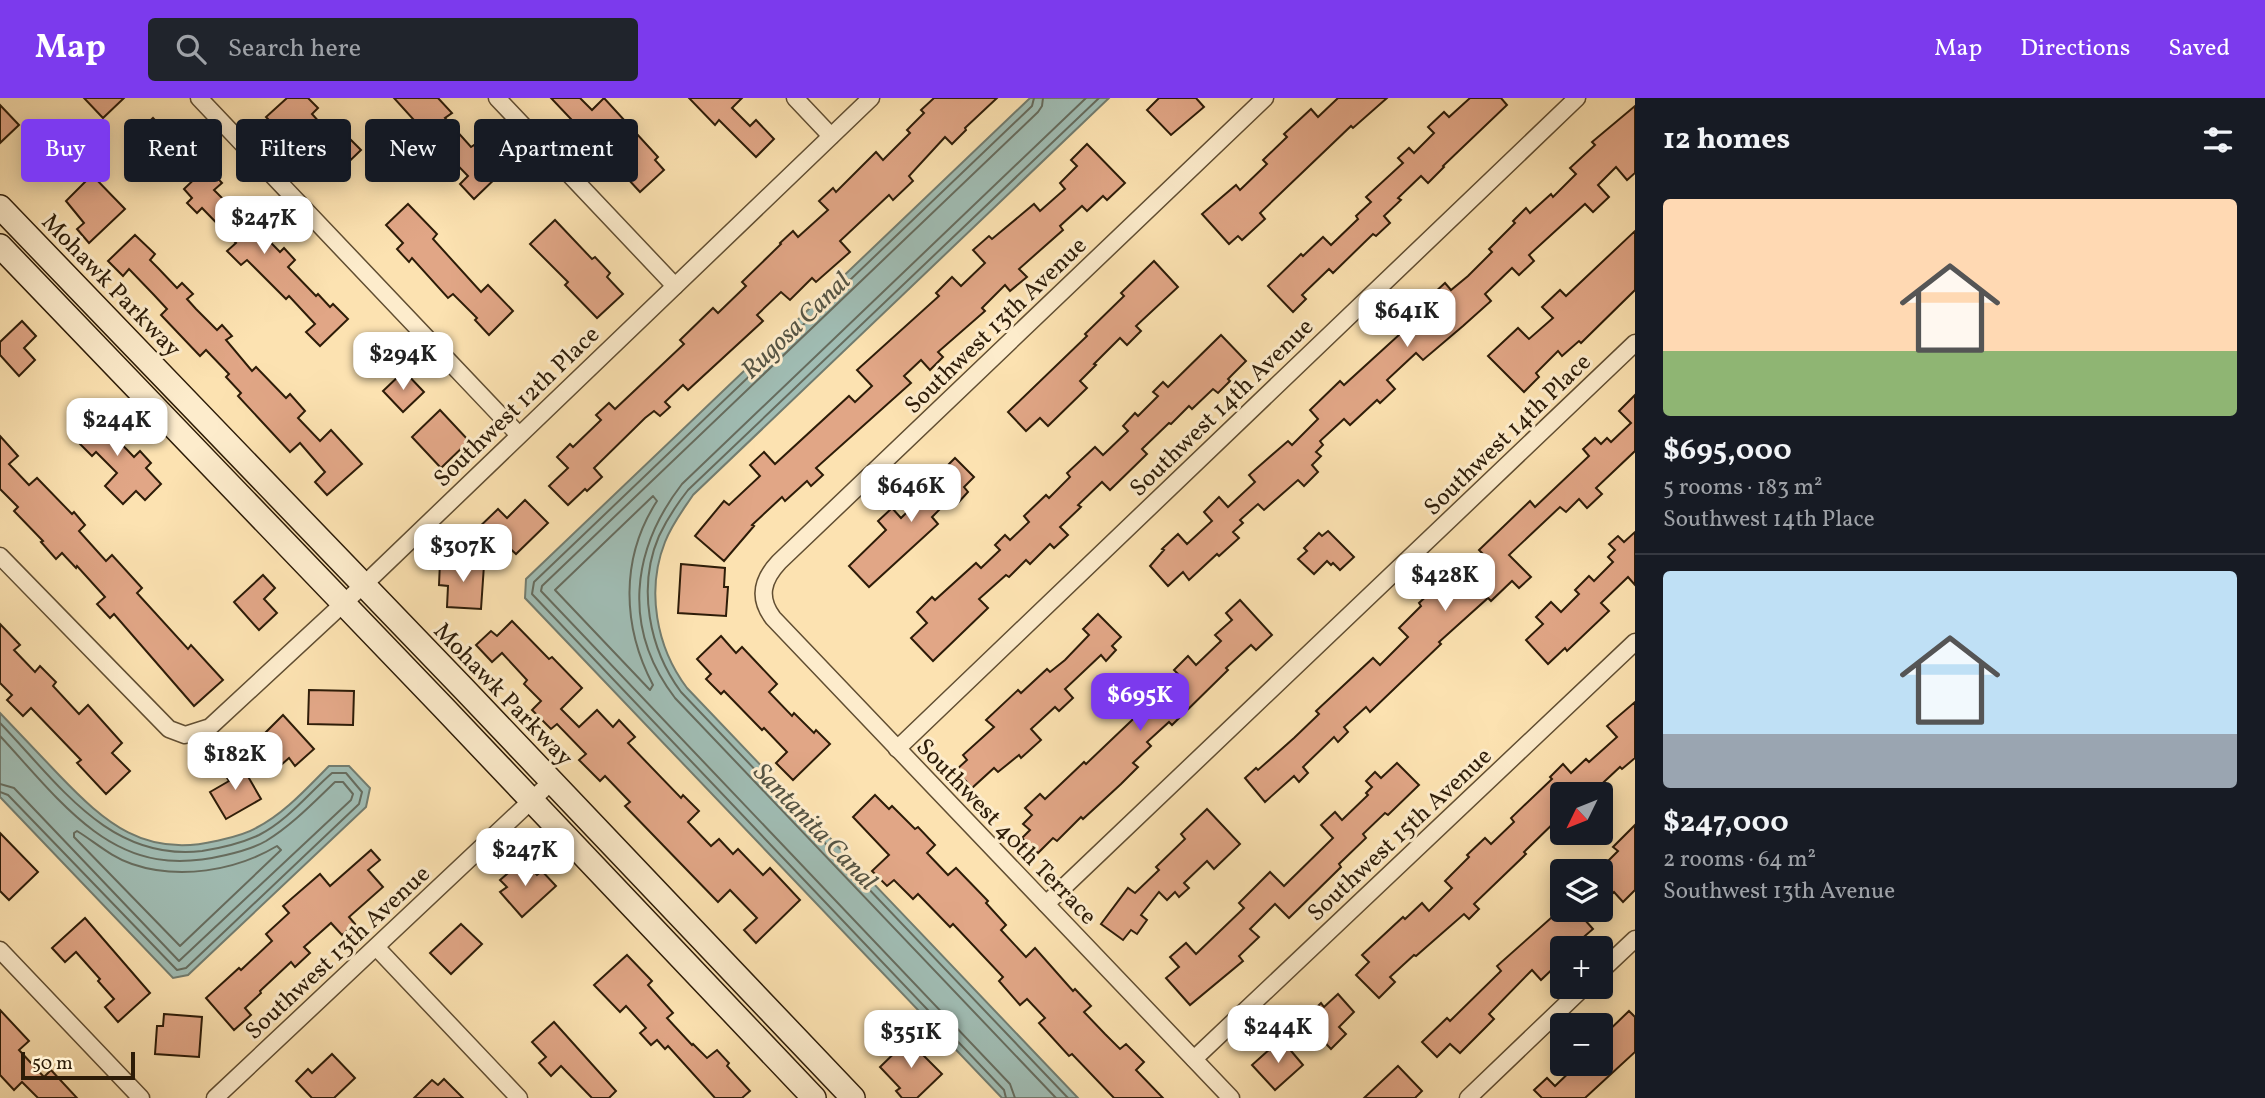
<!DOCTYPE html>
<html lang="en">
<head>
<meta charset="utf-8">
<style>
	body { margin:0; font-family:Vollkorn,serif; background:#20242c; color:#f1f3f6; height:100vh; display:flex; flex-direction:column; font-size:26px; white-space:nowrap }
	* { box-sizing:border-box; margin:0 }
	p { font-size:23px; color:#9ea1a6 }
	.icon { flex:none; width:38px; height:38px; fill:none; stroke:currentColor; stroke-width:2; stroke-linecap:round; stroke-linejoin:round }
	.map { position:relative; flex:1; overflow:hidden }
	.details { display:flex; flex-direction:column; background:#171b24; width:630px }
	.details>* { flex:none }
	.guide { position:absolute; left:21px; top:21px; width:665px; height:63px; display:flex; gap:14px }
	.needle { width:46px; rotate:227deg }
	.buttons { position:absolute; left:1550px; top:684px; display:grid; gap:14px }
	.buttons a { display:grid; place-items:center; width:63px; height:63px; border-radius:7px; background:#171b24; box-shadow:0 4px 18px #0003; font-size:35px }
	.scale { position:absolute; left:21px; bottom:18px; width:114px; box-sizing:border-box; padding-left:7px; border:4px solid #2d1c08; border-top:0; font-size:19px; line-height:24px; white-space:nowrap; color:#2d1c08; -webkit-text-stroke:5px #fdeccc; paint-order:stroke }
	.price { position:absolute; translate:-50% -60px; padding:0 16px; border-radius:14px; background:#fff; color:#222; font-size:23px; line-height:46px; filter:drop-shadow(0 2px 4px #0008) }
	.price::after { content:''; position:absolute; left:50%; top:42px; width:21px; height:16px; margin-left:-10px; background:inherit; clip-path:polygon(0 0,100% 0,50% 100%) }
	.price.current { background:#7c3aed; color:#fff }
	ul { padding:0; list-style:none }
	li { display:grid; align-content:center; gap:14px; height:371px; padding:0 28px }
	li+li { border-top:2px solid #363941 }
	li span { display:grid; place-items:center; height:217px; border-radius:7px; color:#555 }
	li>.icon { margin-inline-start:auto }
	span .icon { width:126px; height:126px; fill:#fffc; stroke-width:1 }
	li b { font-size:30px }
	h2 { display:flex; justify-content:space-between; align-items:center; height:84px; padding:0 28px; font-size:30px }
	.chip { padding:0 24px; border-radius:7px; background:#171b24; box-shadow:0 4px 18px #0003; font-size:24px; line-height:63px }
	.chip.current { background:#7c3aed; color:#fff }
	header { display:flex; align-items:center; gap:42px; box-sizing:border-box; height:98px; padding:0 35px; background:#7c3aed; color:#fff }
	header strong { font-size:33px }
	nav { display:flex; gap:38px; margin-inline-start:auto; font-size:24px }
	.search { width:490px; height:63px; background:#20242c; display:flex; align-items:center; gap:18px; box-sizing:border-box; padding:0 24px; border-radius:7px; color:#9ea1a6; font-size:26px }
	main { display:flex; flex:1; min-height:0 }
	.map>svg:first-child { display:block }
</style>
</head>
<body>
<header>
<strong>Map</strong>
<div class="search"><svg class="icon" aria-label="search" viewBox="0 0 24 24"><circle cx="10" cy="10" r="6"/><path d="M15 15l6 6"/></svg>Search here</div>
<nav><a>Map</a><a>Directions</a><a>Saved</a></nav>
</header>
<main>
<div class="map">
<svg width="1635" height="1000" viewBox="0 0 1635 1000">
	<rect width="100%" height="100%" fill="#fce2b1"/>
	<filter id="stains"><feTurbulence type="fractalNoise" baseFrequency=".00286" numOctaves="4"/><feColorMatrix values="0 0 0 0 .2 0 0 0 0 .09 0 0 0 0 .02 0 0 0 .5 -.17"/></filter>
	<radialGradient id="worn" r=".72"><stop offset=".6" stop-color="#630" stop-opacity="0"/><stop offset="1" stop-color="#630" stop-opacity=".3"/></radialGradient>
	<g fill="#a0bcb3" stroke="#727c6f" stroke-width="2">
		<path d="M1030,0H1109L693,397C683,412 672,426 665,444C646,492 656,549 687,590L1078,1000H1002L525,500L526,481Z"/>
		<path d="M0,615C20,636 39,656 59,677C105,725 145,760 216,743C229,740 244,737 256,730C284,716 307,690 329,668H349L370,690L366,709L188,877L173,880L0,699Z"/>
	</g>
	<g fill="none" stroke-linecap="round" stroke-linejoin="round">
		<g stroke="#666c5e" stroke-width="2">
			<path d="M653,398L657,403C620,460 622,528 653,587L650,592L555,492Z"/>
			<path d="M0,625C58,685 109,764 202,753C221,750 242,745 259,737C288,722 308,696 332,675H346L362,694L359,706L186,870L177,872L8,697L0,694"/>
			<path d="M0,638C30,670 59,707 94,733C136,764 176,769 226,757C239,754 254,750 266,743C292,727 313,705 335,684H343L353,696L351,702L179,863L14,690L0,686"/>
			<path d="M77,733C95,744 111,759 132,766C179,782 235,773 277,748L281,752L180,848L74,739V735Z"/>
			<path d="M1006,1000L1004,992L532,496L534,484L1032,8L1034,0"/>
			<path d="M1015,1000L1010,986L541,493L542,488L1038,14L1042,8L1043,0"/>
			<path d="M1056,1000L675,600C622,531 631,452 682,386L1086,0"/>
			<path d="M1068,1000L681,594C649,551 637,489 659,438C667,421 677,406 688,392L1099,0"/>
		</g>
	</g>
	<g fill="#e1a686" stroke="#2d1c08" stroke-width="2">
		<path d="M84,0H124L103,20Z"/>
		<path d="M287,0H308L318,10L312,16L339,46L347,38L361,52L333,79L319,64L322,61L294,32L286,40L266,19Z"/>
		<path d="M394,0H438L452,15L445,20L471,49L474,47L501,75L474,101L460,86L468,78L435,44L429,49L418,37L423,32Z"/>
		<path d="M551,0H580L592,12L604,0L658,59L655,62L664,72L640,94L627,80L634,72L621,59L623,57L597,30L588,39Z"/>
		<path d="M689,0H742L732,10L750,28L756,22L774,41L756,59L719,22L715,27Z"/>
		<path d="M934,0H997L965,30L966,32L952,46L945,39L909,78L913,83L893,102L889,97L840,143L850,154L816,184L812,180L790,202L781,194L757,217L763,223L688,292L683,287L665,304L670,309L660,318L654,313L645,320L594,370L602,379L587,393L585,391L568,407L549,388L568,370L557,359L570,346L573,349L601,322L596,317L609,305L615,311L684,246L680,242L713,210L718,215L746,188L742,184L781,146L780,145L793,133L798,139L828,112L819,103L833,90L836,94L876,54L883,62L910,35L907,32L924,15L921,12Z"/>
		<path d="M1159,0H1196L1204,9L1171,37L1147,12Z"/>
		<path d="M1338,0H1387L1353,30L1351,28L1260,115L1265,121L1242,142L1238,138L1229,146L1202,116L1236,87L1240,92L1267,66L1263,62L1287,39L1284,36L1311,11L1318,19Z"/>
		<path d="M1470,0H1501L1507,7L1443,68L1444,69L1428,85L1421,78L1398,100L1401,102L1384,118L1390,125L1376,138L1373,136L1333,175L1329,171L1302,197L1306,201L1293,214L1268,188L1301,156L1303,158L1323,139L1331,147L1358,121L1356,118L1371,104L1366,99L1403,65L1398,60L1409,50L1414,55L1434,35L1428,29L1444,14L1449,19Z"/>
		<path d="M0,7L19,27L0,45Z"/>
		<path d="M1635,8V75L1627,82L1616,69L1598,87L1609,99L1593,114L1585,106L1529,157L1534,163L1519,177L1512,170L1485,196L1491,203L1463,228L1423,262L1416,255L1387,282L1395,291L1380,305L1377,302L1350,327L1344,321L1320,343L1323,347L1316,354L1321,358L1312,367L1318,374L1304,388L1298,382L1264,412L1258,406L1240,422L1243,425L1233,434L1239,440L1219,458L1217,456L1189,482L1183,474L1168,488L1150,468L1164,452L1162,451L1178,436L1187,446L1212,423L1204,414L1219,399L1228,409L1255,384L1249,377L1288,343L1292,347L1318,321L1310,312L1340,283L1344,287L1400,236L1395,231L1445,185L1451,192L1468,178L1492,154L1489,151L1515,125L1513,123L1526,110L1530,115L1551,96L1553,99L1576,76L1570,70L1595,47L1592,44Z"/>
		<path d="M153,20L183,52L157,76L127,45Z"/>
		<path d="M1087,46L1125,85L1107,102L1103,98L1087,113L1082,108L1060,128L1063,132L1019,171L1027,179L1010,193L1005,187L982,210L985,213L938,254L943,259L930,272L921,262L904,278L911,285L816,370L823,377L811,388L807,383L785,403L782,399L752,427L754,428L724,463L695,438L724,403L729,407L760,378L750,367L764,354L775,366L849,298L855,304L872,288L857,272L939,198L936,195L952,179L961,188L985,165L973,152L989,138L992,141L1034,106L1040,113L1065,91L1060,85L1077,68L1071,62Z"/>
		<path d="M207,69L222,85L214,92L239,117L241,114L280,154L284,150L295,162L288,169L316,198L318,196L330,209L333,206L348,221L320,248L306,234L315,226L289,198L286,201L247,162L241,167L227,153L236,145L202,110L197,115L187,105L192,100L184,91Z"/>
		<path d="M92,77L125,111L89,145L77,131L84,125L66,103Z"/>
		<path d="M408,106L437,136L433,141L481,194L488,187L513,213L489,237L475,222L477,220L453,196L448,200L412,160L409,164L397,151L403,145L386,127Z"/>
		<path d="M555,122L592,161L595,159L610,175L607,179L623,196L597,220L565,187L568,184L530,146Z"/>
		<path d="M1635,133V192L1581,245L1579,243L1562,258L1558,253L1536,275L1539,279L1524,294L1488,258L1518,230L1529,241L1553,220L1542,209L1560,192L1566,198Z"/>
		<path d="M135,137L155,156L150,162L158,170L177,190L182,185L193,196L187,201L196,211L217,232L222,227L232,238L226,242L252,273L256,269L286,300L290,296L305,313L298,320L320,343L331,332L362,366L327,397L315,384L325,374L300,345L290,354L238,298L241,295L226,279L229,276L206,252L200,258L161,217L167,211L154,197L129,171L123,178L108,163Z"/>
		<path d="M1154,163L1178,189L1136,228L1141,233L1127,247L1120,240L1094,266L1096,267L1080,283L1087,290L1048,328L1040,320L1026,333L1008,314L1087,238L1085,236L1124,198L1121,195Z"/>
		<path d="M22,223L36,238L24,250L35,262L19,278L0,257V244Z"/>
		<path d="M1221,237L1246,263L1228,281L1230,283L1218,295L1213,291L1192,311L1189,308L1171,326L1169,325L1142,351L1147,356L1110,392L1102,384L1078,407L1081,409L1060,429L1068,437L1054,450L1050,446L1030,466L1026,462L1009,479L1006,477L979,501L988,510L933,563L911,540L927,525L917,514L932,499L935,502L976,465L981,470L1000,452L995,447L1005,437L1010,442L1029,424L1024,418L1046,397L1049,400L1070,379L1067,375L1095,349L1103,357L1128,333L1123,328L1135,315L1138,318L1158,298L1153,294L1163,284L1168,289Z"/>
		<path d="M404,273L424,294L403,314L383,293Z"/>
		<path d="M1635,297V353L1596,390L1602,396L1587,410L1579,401L1566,414L1560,409L1509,457L1531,479L1519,490L1512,483L1491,503L1488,500L1439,544L1441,546L1370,614L1366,609L1344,629L1348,634L1338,644L1334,639L1303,669L1308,675L1299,684L1294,678L1265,704L1245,680L1256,670L1258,672L1294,640L1319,616L1316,613L1373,560L1380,567L1408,539L1399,530L1421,508L1419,505L1432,493L1437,499L1457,481L1460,485L1486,459L1479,452L1530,403L1535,409L1589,358L1583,351L1595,340L1601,346L1607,340L1611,344L1631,325L1619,313Z"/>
		<path d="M97,308L113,324L107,331L134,359L140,353L151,365L146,370L161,386L145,402L136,393L123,406L105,388L117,375L96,354L92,358L80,346L84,341L74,330Z"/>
		<path d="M440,312L469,343L441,370L412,339Z"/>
		<path d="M0,338L18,358L9,366L29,387L37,380L72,416L74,414L85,427L79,433L106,463L112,457L142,490L137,495L188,551L191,547L223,582L194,608L114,516L110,520L97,506L105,499L77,468L76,470L62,455L56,461L41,444L43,443L14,413L18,409L0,391Z"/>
		<path d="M955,360L974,379L964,389L968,394L957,406L951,400L932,419L938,426L869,489L849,468L886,432L878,423L892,410L901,420L927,395L924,391Z"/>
		<path d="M525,402L548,425L516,456L501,442L489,453L472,436L498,411L507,420Z"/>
		<path d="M1328,433L1354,459L1340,472L1333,465L1331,467L1327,463L1314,476L1298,461L1307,453L1304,450L1319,435L1322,438Z"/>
		<path d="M1635,434V487L1628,479L1601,505L1609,513L1567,553L1565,550L1548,566L1526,542L1543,526L1536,519L1551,504L1561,514L1579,496L1575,492L1589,478L1594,483L1613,464L1608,459L1615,452L1609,446L1618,438L1624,444Z"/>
		<path d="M440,464L484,467L481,511L447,509L448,488L439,487Z"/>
		<path d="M681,466L725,470L724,489H728L726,518L678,515Z"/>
		<path d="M263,477L275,490L264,501L277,515L259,532L234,504Z"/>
		<path d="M1240,502L1272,537L1256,552L1251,547L1226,570L1228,572L1172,627L1169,624L1147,644L1151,648L1133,665L1138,669L1121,686L1083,721L1081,719L1057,743L1053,740L1038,755L1022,740L1030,732L1023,726L1032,717L1025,710L1040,696L1045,701L1084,664L1086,666L1129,625L1147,608L1142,602L1152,592L1157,597L1179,577L1174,572L1188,558L1196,567L1221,543L1215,537L1232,522L1226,515Z"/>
		<path d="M1098,516L1121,539L1112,548L1116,552L1106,563L1101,557L1065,591L1073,600L1059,613L1055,609L1031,631L1041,642L1021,660L1019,657L998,674L994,670L972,690L956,672L967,662L963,657L994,629L986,622L1018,592L1021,595L1047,571L1050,574L1065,562L1089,537L1083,531Z"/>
		<path d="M512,523L549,561L552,559L582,590L561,611L579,629L597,612L613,629L619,622L635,639L628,645L681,700L683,697L699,713L688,724L711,748L719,741L733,756L738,751L763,777L770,770L800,802L756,845L744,832L757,820L730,792L718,804L625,708L630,704L605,678L600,683L579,662L586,656L557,626L551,631L532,612L541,603L524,586L527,582L502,555L492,564L476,547L491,533L497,538Z"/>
		<path d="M0,526L20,547L14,552L35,574L40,568L56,584L53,588L79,616L88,607L122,645L112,655L130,673L106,696L77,665L81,662L31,610L23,618L7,602L12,597L0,585Z"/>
		<path d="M721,538L736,555L742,549L777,586L769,594L792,618L794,615L814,635L816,632L830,646L793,682L776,665L787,654L764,630L762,632L724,593L721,596L706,581L711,576L697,561Z"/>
		<path d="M309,592L354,593L353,627L308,626Z"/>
		<path d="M1635,604V660L1622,671L1620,669L1591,696H1563V716L1524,754L1526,756L1474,806L1479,811L1469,821L1464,816L1416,858L1414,857L1390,879L1395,884L1379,900L1356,877L1369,864L1362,857L1403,819L1405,821L1422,805L1429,813L1452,790L1445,783L1469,759L1467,757L1485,740L1491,746L1514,724L1511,720L1552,681L1550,679L1563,666L1571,675L1586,661L1589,664L1617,639L1607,628Z"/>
		<path d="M283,617L314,651L295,668L289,660L273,674L251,649Z"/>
		<path d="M239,663L261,701L226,721L210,694L229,683L222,672Z"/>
		<path d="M1397,665L1419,687L1388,717L1385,715L1363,736L1366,740L1339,766L1341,769L1289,820L1275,806L1250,831L1259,839L1239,858L1243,863L1190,907L1166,880L1179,869L1170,859L1186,845L1196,856L1244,810L1239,805L1270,774L1284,788L1333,740L1321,727L1335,714L1342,722L1368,697L1366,695L1372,689L1366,683L1375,674L1381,680Z"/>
		<path d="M875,697L889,711L892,708L915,731L918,729L935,747L927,755L948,777L956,770L988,803L986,805L1006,827L1001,832L1026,859L1035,850L1073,893L1075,891L1091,908L1084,914L1105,936L1120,951L1126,946L1144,964L1136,972L1163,1000H1114L1072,956L1069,958L1039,925L1045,920L1027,901L1020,907L999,883L1003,879L953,826L950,829L918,796L913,801L894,782L887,788L872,773L889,757L853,719Z"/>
		<path d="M1207,711L1240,746L1214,771L1207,763L1184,785L1189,790L1179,799L1175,794L1167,802L1159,794L1141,817L1147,822L1137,836L1131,832L1123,842L1101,826L1128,790L1135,795L1159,772L1156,769L1185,741L1181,736Z"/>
		<path d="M1635,727V792L1623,804L1614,794L1601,807L1602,774H1597L1618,753L1613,749Z"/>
		<path d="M0,735L38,774L9,802L0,793Z"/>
		<path d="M371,752L380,762L368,772L383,789L349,819L355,826L342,837L331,825L304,849L310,855L295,869L291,864L260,893L261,895L245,910L251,917L234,932L206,900L239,870L241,872L272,843L266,836L289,815L283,808L320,776L330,788Z"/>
		<path d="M523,762L537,777L542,773L556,788L522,819L500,794L507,789L500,782Z"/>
		<path d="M1560,812H1576L1593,831L1571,850H1563V861L1541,882L1532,872L1489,916L1494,921L1460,955L1450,946L1437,959L1422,944L1447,920L1450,923L1501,873L1497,868Z"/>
		<path d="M85,820L150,895L118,924L105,909L114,901L98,883L100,881L76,854L65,864L52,850Z"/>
		<path d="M461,826L482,846L451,876L430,855Z"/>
		<path d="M627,857L652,883L648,887L673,915L667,920L692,947L693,946L707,960L717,952L729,965L727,968L750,993L742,1000H715L668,948L665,951L657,942L651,947L640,935L646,930L626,908L620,914L594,887Z"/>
		<path d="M1338,896L1354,914L1339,929L1346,936L1331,951L1315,934L1310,940L1298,927L1321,905L1324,909Z"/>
		<path d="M0,912L29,943L19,952L44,979L51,972L77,1000H38L22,984L14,992L0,977Z"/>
		<path d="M1629,913L1635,919V954L1585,1000H1542L1534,992L1547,980L1555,988L1578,966H1601V940Z"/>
		<path d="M164,916L202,919L199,959L155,956L157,928H163Z"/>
		<path d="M554,924L616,993L609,1000H592L561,968L551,978L539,965L546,959L532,944Z"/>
		<path d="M912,938L926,952L922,956L942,976L917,1000H902L896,993L900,990L880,969Z"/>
		<path d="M1281,941L1303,967L1275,992L1252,967Z"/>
		<path d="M332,956L355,980L334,1000H312L296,983L308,971L312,975Z"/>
		<path d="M1398,968L1422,993L1415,1000H1364Z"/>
		<path d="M444,981L463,1000H414L432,982L438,987Z"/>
	</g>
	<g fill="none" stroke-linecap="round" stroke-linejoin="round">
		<defs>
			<g id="street">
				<path d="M199,0L519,337"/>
				<path d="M497,0L675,188"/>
				<path d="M795,0L831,38"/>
				<path d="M0,458L169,631L185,637L210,629L372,479L871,0"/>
				<path d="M897,651L1577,0"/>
				<path d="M1046,806L1635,245"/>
				<path d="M376,849L519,1000"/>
				<path d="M0,852L141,1000"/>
				<path d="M1601,873L1635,841"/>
				<path d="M1194,961L1635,544"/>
				<path d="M215,1000L551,684"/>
				<path d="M1231,1000L773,520C758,500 762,482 779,464L1265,0"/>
				<path d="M1468,1000L1584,889"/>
			</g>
			<g id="secondary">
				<path d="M0,109L464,591L853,1000"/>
				<path d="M0,148L443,609L814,1000"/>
			</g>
		</defs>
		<use href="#street" stroke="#614e32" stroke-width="19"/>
		<use href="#secondary" stroke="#2d1c08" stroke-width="26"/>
		<use href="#street" stroke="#fdeccc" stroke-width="16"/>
		<use href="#secondary" stroke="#fdeccc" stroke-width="23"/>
	</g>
	<g text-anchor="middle" stroke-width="6" stroke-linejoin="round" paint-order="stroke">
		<g font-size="24" fill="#2d1c08" stroke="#fdeccc">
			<text transform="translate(112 187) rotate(46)" y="8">Mohawk Parkway</text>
			<text transform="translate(995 227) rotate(-44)" y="8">Southwest 13th Avenue</text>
			<text transform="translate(516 308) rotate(-44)" y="8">Southwest 12th Place</text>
			<text transform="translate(1221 309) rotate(-44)" y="8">Southwest 14th Avenue</text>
			<text transform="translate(1507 336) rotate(-44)" y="8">Southwest 14th Place</text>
			<text transform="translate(504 596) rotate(46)" y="8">Mohawk Parkway</text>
			<text transform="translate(1007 733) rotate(46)" y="8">Southwest 40th Terrace</text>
			<text transform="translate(1399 736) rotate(-43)" y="8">Southwest 15th Avenue</text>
			<text transform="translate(337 854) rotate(-43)" y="8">Southwest 13th Avenue</text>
		</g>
		<g font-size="26" font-style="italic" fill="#555444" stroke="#fdeccc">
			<text transform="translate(795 227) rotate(-44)" y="9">Rugosa Canal</text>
			<text transform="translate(816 728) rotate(46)" y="9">Santanita Canal</text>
		</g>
	</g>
	<rect width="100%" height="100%" filter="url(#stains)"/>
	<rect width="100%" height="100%" fill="url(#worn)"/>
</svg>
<div class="buttons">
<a><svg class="needle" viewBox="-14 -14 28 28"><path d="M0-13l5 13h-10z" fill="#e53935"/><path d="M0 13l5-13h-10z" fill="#9ea1a6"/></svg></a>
<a><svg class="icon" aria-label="layers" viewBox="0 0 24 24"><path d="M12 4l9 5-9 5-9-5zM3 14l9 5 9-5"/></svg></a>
<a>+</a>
<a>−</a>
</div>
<div class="scale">50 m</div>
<b class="price" style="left:264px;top:158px">$247K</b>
<b class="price" style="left:1407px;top:251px">$641K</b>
<b class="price" style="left:403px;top:294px">$294K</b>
<b class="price" style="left:117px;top:360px">$244K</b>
<b class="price" style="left:911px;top:426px">$646K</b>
<b class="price" style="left:463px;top:486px">$307K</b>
<b class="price" style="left:1445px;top:515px">$428K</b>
<b class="price current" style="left:1140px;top:635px">$695K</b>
<b class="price" style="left:235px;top:694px">$182K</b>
<b class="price" style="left:525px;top:790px">$247K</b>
<b class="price" style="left:1278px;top:967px">$244K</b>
<b class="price" style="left:911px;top:972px">$351K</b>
<div class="guide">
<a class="chip current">Buy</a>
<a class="chip">Rent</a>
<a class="chip">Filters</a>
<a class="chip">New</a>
<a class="chip">Apartment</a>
</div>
</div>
<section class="details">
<h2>12 homes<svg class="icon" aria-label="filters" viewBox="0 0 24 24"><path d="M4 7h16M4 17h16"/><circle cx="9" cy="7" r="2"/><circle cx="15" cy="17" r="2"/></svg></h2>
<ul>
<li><span style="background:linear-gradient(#ffd9b3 70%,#8fb573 0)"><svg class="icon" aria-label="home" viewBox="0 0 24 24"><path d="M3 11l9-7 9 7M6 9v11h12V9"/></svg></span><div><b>$695,000</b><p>5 rooms · 183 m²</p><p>Southwest 14th Place</p></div></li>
<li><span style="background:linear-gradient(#bfe0f5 75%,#9aa5b1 0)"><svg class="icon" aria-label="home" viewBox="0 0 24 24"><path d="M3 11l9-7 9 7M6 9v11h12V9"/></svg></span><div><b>$247,000</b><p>2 rooms · 64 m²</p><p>Southwest 13th Avenue</p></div></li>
</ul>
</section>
</main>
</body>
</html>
